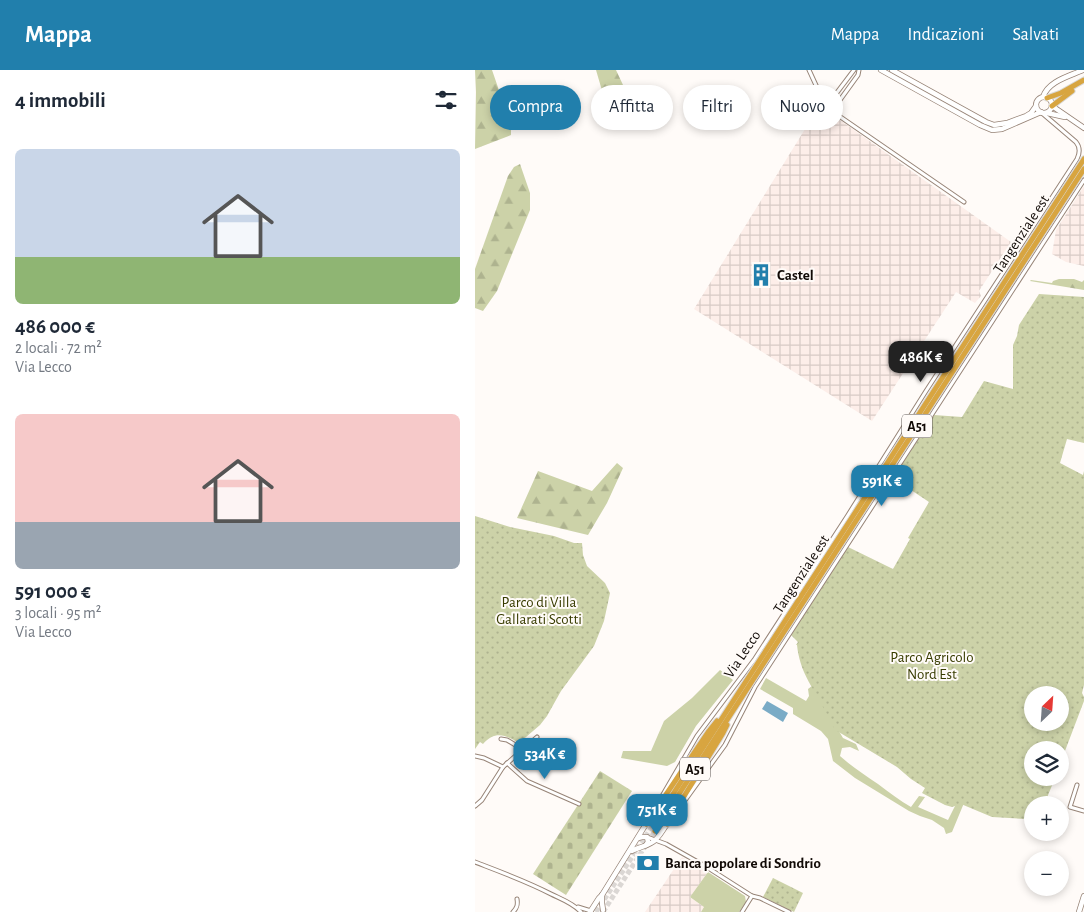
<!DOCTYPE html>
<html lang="it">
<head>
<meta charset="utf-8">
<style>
	body { margin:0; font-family:"Alegreya Sans",sans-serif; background:#f6f6f7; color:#1f2937; height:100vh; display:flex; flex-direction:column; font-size:19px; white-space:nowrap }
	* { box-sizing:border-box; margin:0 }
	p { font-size:16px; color:#747a83 }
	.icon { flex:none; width:28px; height:28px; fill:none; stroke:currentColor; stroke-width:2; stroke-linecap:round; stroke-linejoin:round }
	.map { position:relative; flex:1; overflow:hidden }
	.panel { display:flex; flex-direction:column; background:#fff; width:475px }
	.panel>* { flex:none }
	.top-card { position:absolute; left:15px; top:15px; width:475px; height:45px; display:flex; gap:10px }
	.needle { width:32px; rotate:25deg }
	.fabs { position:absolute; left:549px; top:616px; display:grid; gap:10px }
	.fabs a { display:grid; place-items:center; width:45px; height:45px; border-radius:50%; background:#fff; box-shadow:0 2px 8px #0003; font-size:25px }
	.price { position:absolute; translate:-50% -42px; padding:0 11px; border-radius:10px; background:#217fac; color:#fff; font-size:16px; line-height:32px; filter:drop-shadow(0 1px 2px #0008) }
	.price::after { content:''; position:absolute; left:50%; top:30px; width:15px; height:11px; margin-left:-8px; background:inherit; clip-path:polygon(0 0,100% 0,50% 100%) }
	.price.selected { background:#222; color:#fff }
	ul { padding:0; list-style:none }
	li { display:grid; align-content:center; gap:10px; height:265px; padding:0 15px }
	li span { display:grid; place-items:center; height:155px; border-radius:8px; color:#555 }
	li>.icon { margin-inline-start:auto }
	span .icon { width:90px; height:90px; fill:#fffc; stroke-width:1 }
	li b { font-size:21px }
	h2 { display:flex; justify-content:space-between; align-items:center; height:60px; padding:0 15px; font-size:21px }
	.chip { padding:0 18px; border-radius:22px; background:#fff; box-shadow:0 2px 8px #0003; font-size:18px; line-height:45px }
	.chip.selected { background:#217fac; color:#fff }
	header { display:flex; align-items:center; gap:30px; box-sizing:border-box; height:70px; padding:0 25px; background:#217fac; color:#fff }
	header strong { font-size:24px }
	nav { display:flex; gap:28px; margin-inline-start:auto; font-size:18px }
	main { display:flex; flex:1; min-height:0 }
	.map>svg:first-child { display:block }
</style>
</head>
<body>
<header>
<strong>Mappa</strong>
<nav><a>Mappa</a><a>Indicazioni</a><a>Salvati</a></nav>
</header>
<main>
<section class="panel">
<h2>4 immobili<svg class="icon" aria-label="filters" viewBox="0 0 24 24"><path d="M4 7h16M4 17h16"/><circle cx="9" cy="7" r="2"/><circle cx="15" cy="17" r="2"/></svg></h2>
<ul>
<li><span style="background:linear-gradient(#c9d6e8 70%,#8fb573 0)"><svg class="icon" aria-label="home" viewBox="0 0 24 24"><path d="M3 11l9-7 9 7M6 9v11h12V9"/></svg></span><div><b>486 000 €</b><p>2 locali · 72 m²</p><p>Via Lecco</p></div></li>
<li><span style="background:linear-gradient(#f6c9c9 70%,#9aa5b1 0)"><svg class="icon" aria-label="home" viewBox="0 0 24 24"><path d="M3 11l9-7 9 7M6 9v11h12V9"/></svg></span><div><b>591 000 €</b><p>3 locali · 95 m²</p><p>Via Lecco</p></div></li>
</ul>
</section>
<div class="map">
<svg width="609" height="842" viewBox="0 0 609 842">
	<defs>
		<pattern id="industrial-grid" width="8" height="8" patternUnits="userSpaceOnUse" patternTransform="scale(1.25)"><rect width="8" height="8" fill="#fdeee9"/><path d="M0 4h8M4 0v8" fill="none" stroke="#d8cbc6"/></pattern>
		<pattern id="forest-firs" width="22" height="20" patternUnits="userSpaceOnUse" patternTransform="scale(1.25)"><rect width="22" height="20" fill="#ccd2a8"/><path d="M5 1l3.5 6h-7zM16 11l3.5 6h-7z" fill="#aeb38f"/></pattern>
		<pattern id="cemetery-stones" width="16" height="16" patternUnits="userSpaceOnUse" patternTransform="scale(1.25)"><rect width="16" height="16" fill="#ccd2a8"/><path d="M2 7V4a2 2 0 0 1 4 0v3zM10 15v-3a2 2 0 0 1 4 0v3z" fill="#aeb38f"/></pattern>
		<pattern id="park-dots" width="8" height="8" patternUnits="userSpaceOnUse" patternTransform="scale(1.25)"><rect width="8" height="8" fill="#ccd2a8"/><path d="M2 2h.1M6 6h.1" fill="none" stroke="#aeb38f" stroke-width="1.8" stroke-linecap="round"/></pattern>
	</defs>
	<rect width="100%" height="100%" fill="#fffbf8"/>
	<g fill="url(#industrial-grid)">
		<path d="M345,36L349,43L356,48L365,50L536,172L504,221L506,226L500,233L481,222L397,351L219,239L343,38Z"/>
		<path d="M609,116V196L591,192L577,184L581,160Z"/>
		<path d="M207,787L233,802L215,827L229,837L226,842H170Z"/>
	</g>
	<g fill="#ccd2a8">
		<path d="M245,600L258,610L221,656L200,692L192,696L146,688L148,681H176L189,651L217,628Z"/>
		<path d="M291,608L331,631L334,626L333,619L337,616L368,668L381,674L384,681L375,677L367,678L365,686C377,697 390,705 403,714C414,722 425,731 436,737L444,726L450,727L443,737L473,750L484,728L489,733L477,762L471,764L469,758L457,750L445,746L434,741L380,708L358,691L353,669L346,661L318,644V638L285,619Z"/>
		<path d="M233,802L270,826L271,832L264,842H226L229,837L215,827Z"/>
	</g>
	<g fill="url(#forest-firs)">
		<path d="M0,0H17L36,55V65L0,79L1,22Z"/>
		<path d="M121,0H141L148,15L128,24Z"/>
		<path d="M45,94L55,123V140L22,221L8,241L0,238V199L33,106L39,97Z"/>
		<path d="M584,209H599L607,212L609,210V220L555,211L556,210L577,213L578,211Z"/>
		<path d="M142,393L148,398L132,433L113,465L42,448L63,401L117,421Z"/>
	</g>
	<path fill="url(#cemetery-stones)" d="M125,701L157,721L91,825L58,804Z"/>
	<g fill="url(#park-dots)" fill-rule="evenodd">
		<path d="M564,224L609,227V373L592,369L585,393L608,405L609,401V615L607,623L609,627V631L585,694V680H558V708H580L569,735H558L557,747L551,749L517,747L486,734L477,737L470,735L447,723L450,718L436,709L422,697L362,661C355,655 353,645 348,637C336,614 325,602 322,575H321L323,572L316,565L373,477L418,499L435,469L433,468L454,432L418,408L459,345L487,347L509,311L538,319V275L542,266L544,255ZM558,625H585V652H558Z"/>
		<path d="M0,446L35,457L79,466L99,473H107L108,485L112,496L130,513L135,523L129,551L119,576L86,621L72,646L65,655L44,673C31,665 20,660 8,674L5,672L0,679Z"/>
		<path d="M298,808L328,823L319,842L288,827Z"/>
	</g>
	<path fill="#7aabc6" d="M292,631L313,643L308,652L287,639Z"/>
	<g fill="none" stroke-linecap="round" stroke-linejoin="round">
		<g stroke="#dbd7d4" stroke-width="5" stroke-dasharray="5 2.5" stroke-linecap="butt">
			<path d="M121,842L178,755"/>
			<path d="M128,842L180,761"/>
		</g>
		<defs>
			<g id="street">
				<path d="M334,0L351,37L489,132"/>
				<path d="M351,37L379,0"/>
				<path d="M357,41L383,5L384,0"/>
				<path d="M26,669L32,670L47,679"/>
				<path d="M0,686L9,688L28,697"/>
				<path d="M32,693L52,711L104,734"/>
				<path d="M602,715L595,737L609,741"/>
				<path d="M183,733L222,666L279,590L373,445L451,321L602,89C605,83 605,77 601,72L567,43"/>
				<path d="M0,736L7,730L28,697L62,667"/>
				<path d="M203,740L250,675L280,617L609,110"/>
				<path d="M172,767L191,774L230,796L277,826L285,828L314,842"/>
				<path d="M0,792C26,802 51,811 76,824C86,829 98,833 106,842"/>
				<path d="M103,837L116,841"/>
				<path d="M38,842C42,838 43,835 42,829"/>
				<path d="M267,842L277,826"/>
			</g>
			<g id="secondary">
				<path d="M406,0L505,55L517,60L527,59L566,42"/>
				<path d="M417,0L511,52L519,55L532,53L551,46L556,43L561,36"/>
				<path d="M568,27C573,11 595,6 608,0"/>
				<circle cx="569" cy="35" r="8"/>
				<path d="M577,36L609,58"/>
				<path d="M572,43L590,47"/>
				<path d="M163,768L167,767H172L173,772L171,775"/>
				<path d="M157,781C163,777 170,777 176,773C183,770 187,761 192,754"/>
				<path d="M127,825V833L128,840"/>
				<path d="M115,842L124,828L127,825L171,754"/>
				<path d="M604,842L609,826"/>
			</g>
			<g id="highway">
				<path d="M572,28L586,23L609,10"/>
				<path d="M577,36L597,21"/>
				<path d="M171,754L234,661L242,651"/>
				<path d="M192,754L248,663L252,655"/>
				<path d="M178,755L609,89"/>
				<path d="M180,761L609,99"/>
			</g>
		</defs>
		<use href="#street" stroke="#978477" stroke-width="5"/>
		<use href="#secondary" stroke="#978477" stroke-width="6"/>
		<use href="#highway" stroke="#d9d8d7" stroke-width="7"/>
		<use href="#street" stroke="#fff" stroke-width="3"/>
		<use href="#secondary" stroke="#fff" stroke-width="4.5"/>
		<use href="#highway" stroke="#d8a540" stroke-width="5"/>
	</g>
	<defs>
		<symbol id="building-bare" viewBox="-9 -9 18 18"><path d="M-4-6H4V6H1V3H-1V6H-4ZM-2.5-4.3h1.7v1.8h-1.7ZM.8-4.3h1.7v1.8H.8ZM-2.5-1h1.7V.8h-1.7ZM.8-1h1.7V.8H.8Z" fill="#217fac" stroke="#fffbf8" stroke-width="2.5" paint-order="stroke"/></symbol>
		<symbol id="bank-bare" viewBox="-9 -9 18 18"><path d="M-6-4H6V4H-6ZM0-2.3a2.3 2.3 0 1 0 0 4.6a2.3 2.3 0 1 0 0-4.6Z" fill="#217fac" stroke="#fffbf8" stroke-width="2.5" paint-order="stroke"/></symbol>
	</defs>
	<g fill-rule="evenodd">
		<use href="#building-bare" x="270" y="189" width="32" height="32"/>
		<use href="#bank-bare" x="157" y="777" width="32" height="32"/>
	</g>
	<g text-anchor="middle" stroke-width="4" stroke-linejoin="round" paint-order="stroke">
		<g fill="#fffbf8" stroke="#58524f" stroke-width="1">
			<rect x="427" y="344.5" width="30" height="23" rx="4"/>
			<rect x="205" y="687.5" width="30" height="23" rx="4"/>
		</g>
		<g font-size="14" font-weight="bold" fill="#110a06">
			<text x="442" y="361">A51</text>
			<text x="220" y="704">A51</text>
		</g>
		<g font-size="15" fill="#110a06" stroke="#fffbf8">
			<text transform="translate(546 164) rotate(-57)" y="5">Tangenziale est</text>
			<text transform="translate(326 504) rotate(-57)" y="5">Tangenziale est</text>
			<text transform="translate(267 584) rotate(-56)" y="5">Via Lecco</text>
		</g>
		<g font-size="15" font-weight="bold" fill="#110a06" stroke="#fffbf8" text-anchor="start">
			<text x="302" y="210">Castel</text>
			<text x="190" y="798">Banca popolare di Sondrio</text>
		</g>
		<g font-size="15" fill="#383c01" stroke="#fffbf8">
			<text x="64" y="537">Parco di Villa<tspan x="64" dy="17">Gallarati Scotti</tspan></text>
			<text x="457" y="592">Parco Agricolo<tspan x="457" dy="17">Nord Est</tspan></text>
		</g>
	</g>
</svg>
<div class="fabs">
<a><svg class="needle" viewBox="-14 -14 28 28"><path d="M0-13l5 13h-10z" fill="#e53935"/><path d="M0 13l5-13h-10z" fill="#747a83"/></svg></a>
<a><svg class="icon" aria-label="layers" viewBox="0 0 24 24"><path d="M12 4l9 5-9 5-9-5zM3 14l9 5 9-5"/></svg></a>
<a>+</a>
<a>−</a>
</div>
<b class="price selected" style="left:446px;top:313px">486K €</b>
<b class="price" style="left:407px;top:437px">591K €</b>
<b class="price" style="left:70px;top:710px">534K €</b>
<b class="price" style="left:182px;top:766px">751K €</b>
<div class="top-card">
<a class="chip selected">Compra</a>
<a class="chip">Affitta</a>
<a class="chip">Filtri</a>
<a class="chip">Nuovo</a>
</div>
</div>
</main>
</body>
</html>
